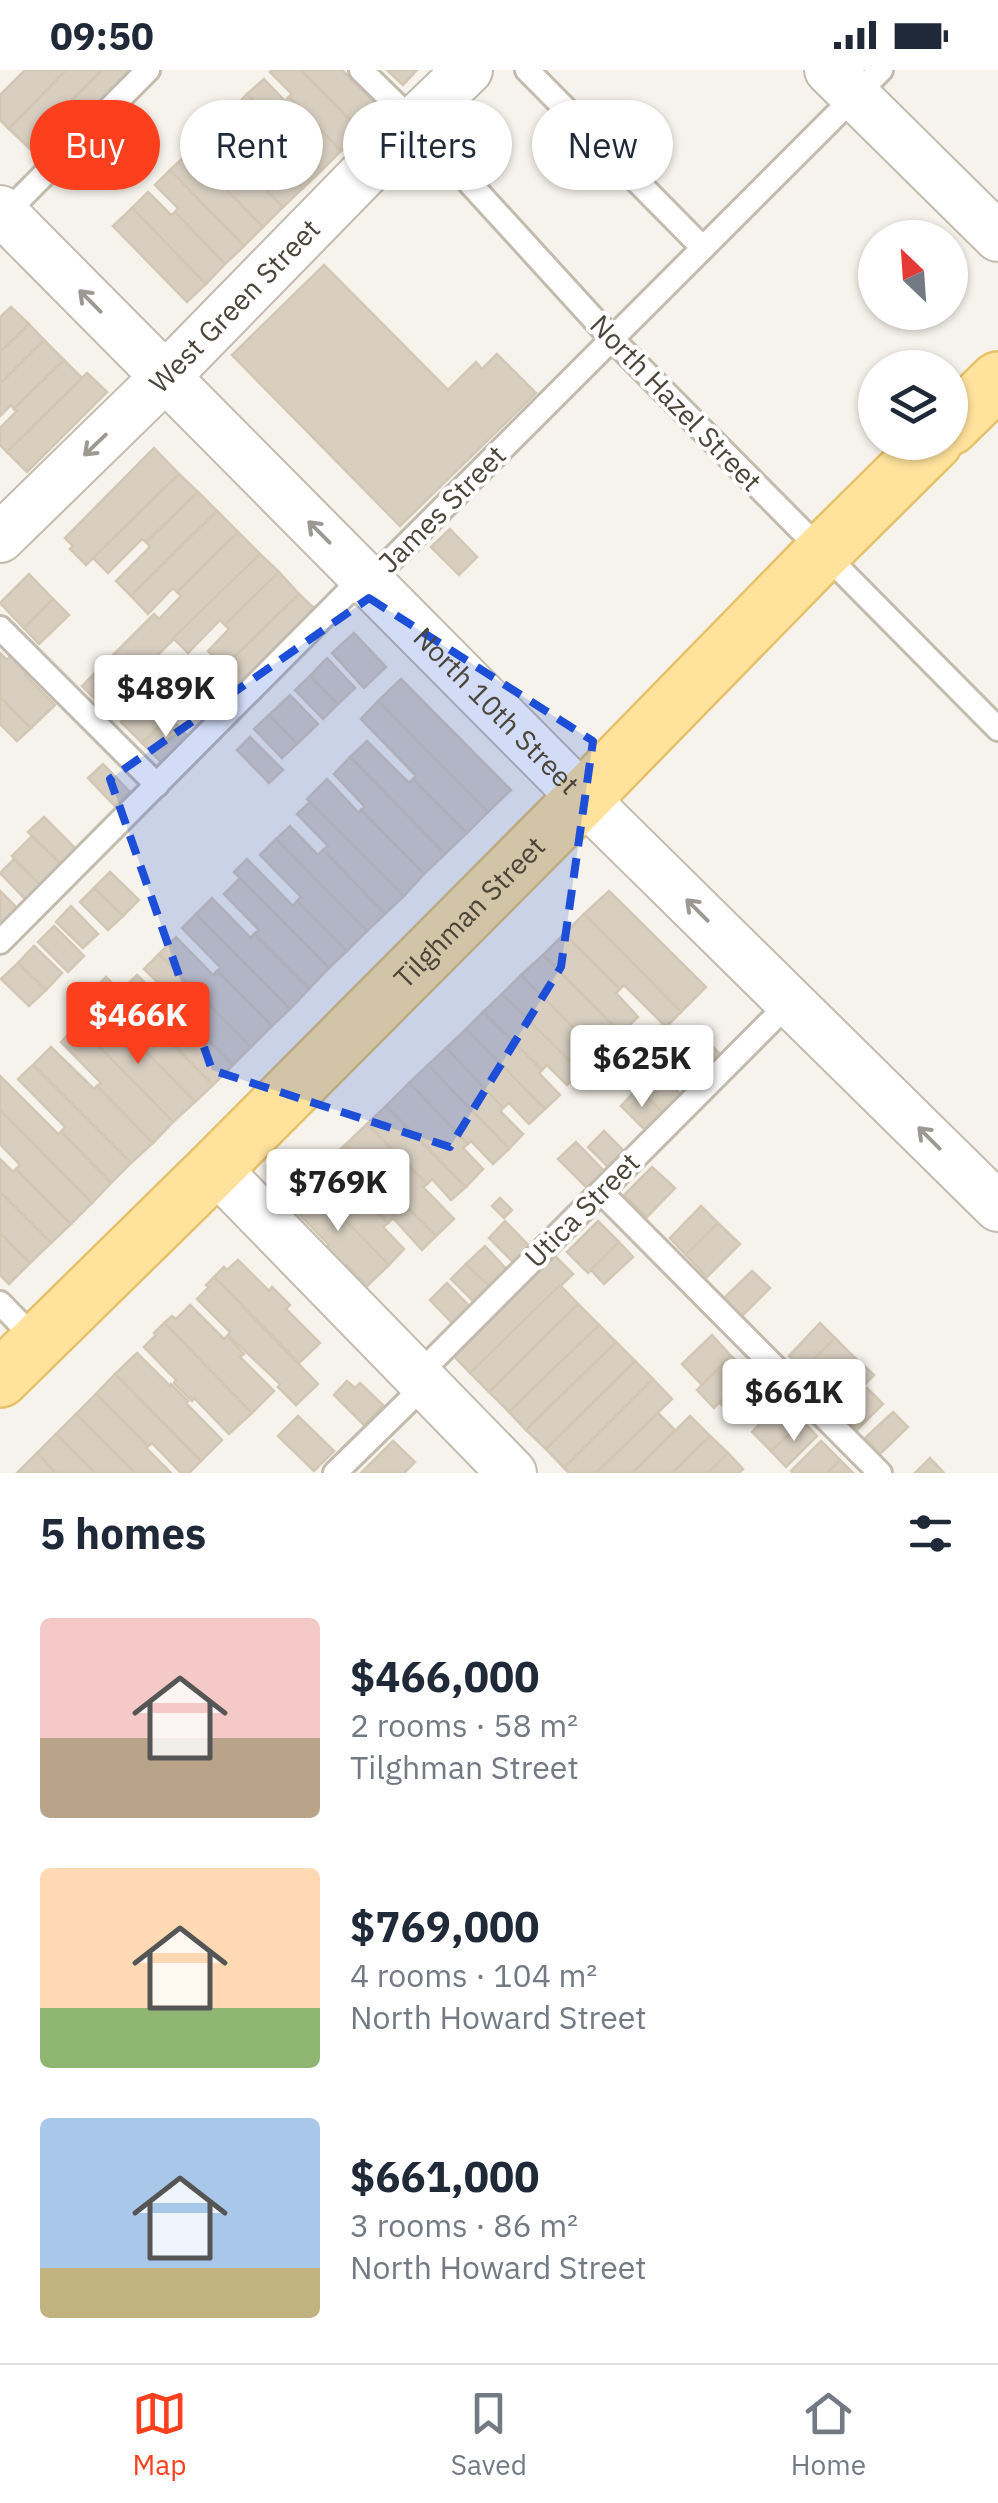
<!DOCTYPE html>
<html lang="en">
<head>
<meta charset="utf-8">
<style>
	body { margin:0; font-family:"IBM Plex Sans",sans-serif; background:#f6f6f7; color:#1f2937; height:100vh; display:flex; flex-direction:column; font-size:38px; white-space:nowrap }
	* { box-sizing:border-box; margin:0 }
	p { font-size:32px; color:#747a83 }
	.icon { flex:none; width:55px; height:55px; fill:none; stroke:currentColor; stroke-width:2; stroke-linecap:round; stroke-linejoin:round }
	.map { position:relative; height:1403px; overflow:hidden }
	.details { display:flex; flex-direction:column; background:#fff; flex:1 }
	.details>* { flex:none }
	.hud { position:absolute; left:30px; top:30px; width:940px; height:90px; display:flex; gap:20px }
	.needle { width:65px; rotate:335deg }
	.fabs { position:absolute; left:858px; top:150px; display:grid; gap:20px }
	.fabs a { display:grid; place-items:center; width:110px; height:110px; border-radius:50%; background:#fff; box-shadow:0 2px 8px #0004; font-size:50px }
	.price { position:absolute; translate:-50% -85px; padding:0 22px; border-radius:10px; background:#fff; color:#222; font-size:32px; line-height:65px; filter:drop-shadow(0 2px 5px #0008) }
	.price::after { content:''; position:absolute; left:50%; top:60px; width:30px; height:22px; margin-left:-15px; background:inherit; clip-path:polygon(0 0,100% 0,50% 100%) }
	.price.active { background:#fc3f1d; color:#fff }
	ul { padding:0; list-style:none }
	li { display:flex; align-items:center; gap:30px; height:250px; padding:0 40px }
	li span { display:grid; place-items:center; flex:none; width:280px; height:200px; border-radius:10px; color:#555 }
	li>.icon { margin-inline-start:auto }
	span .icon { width:120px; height:120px; fill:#fffc; stroke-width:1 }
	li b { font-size:42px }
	h2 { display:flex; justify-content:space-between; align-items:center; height:120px; padding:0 40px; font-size:42px }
	.chip { padding:0 35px; border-radius:45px; background:#fff; box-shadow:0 2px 8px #0004; font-size:35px; line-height:90px }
	.chip.active { background:#fc3f1d; color:#fff }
	.status { display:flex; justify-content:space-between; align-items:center; height:70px; padding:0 50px; background:#fff; direction:ltr }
	.status svg { height:28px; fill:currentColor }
	.tab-bar { display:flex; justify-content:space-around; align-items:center; height:140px; border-top:2px solid #e0e1e3; background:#fff; font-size:28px; color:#747a83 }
	.tab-bar a { display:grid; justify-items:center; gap:5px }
	.tab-bar .active { color:#fc3f1d }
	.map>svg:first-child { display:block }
</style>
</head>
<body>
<div class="status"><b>09:50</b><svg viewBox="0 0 49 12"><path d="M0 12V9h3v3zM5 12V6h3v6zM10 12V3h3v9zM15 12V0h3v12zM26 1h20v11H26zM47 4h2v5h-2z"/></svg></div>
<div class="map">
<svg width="998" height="1403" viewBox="0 0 998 1403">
	<rect width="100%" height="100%" fill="#f6f3ec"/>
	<g fill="#d8cfc1" stroke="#d3c7b4" stroke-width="2.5">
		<path d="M25,0H66L9,59L0,50V25Z"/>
		<path d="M66,0H102L27,76L9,59Z"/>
		<path d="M102,0H136L46,95L27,76Z"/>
		<path d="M272,0H301L362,62L341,81L289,27L292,24L270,2Z"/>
		<path d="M301,0H342L383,41L362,62Z"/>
		<path d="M387,0H417L403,15Z"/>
		<path d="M264,9L285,31L289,27L341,81L322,100L247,24Z"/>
		<path d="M247,24L322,100L303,118L252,67L256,62L233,39Z"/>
		<path d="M226,46L249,70L252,67L303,118L283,137L209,62Z"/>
		<path d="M122,54L148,79L133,95L107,70Z"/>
		<path d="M209,62L283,137L263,157L212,105L216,100L194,77Z"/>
		<path d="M187,84L209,107L212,105L263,157L244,176L170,100Z"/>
		<path d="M170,100L244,176L225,194L175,142L178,138L155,115Z"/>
		<path d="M148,122L171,145L175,142L225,194L206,214L132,138Z"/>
		<path d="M132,138L206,214L187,232L113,156Z"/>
		<path d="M324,195L448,320L476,292L482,299L497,284L536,323L400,456L232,285Z"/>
		<path d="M11,237L29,254L0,282V247Z"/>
		<path d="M29,254L44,270L0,314V282Z"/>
		<path d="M44,270L64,290L14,339L11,335L0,346V314Z"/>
		<path d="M64,290L82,308L7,382L0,375V358L17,341L14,339Z"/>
		<path d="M87,303L107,322L27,402L7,382Z"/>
		<path d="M154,378L179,404L86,495L70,479L73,476L65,468Z"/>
		<path d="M179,404L198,422L146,472L142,469L108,503L93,488Z"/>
		<path d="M198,422L217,441L131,526L116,511L150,477L146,472Z"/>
		<path d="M217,441L238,462L177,522L173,518L148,544L131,526Z"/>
		<path d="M450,459L477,487L459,505L431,477Z"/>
		<path d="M238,462L260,484L104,638L82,616L154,544L159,549L181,526L177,522Z"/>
		<path d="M260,484L279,502L225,555L220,550L188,583L173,568Z"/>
		<path d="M279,502L299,524L224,597L208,581L229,559L225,555Z"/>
		<path d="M29,504L53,529L24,558L0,533Z"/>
		<path d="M299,524L320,544L236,630L214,607Z"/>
		<path d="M53,529L69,545L39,574L24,558Z"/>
		<path d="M354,563L386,597L364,618L332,583Z"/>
		<path d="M0,583L7,590L12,584L29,601L25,605L55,635L31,658L0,627Z"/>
		<path d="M327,588L355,618L338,634L310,606Z"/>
		<path d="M310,606L338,634L323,649L295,620Z"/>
		<path d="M401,609L511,720L488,742L378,631Z"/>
		<path d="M148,625L169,647L142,673L121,652Z"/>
		<path d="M290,625L318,654L297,674L269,645Z"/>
		<path d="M0,627L31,658L17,671L0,654Z"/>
		<path d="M378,631L488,742L467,763L413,709L416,706L361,649Z"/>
		<path d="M269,645L297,674L282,688L254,659Z"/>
		<path d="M169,647L189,667L162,693L142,673Z"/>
		<path d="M250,667L283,700L269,713L237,680Z"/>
		<path d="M367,671L409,713L413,709L467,763L445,784L350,687Z"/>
		<path d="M350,687L445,784L424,804L361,740L365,737L334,704Z"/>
		<path d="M103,694L130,722L115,736L88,708Z"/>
		<path d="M327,709L359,743L361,740L424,804L404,826L307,729Z"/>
		<path d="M310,732L404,826L385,844L323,780L328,776L297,744Z"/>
		<path d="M44,747L78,781L63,796L28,762Z"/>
		<path d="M290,756L318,785L323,780L385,844L367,861L276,769Z"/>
		<path d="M32,766L63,796L42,817L12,786Z"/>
		<path d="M276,769L367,861L347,881L297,831L301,827L260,785Z"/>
		<path d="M14,789L42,817L27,831L0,803Z"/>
		<path d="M247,789L293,836L297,831L347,881L329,898L234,802Z"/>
		<path d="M110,802L139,830L123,846L94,818Z"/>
		<path d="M240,808L329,898L309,919L254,864L259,860L224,824Z"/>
		<path d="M94,818L123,846L108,860L80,832Z"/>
		<path d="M0,821L19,840L4,855L0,851Z"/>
		<path d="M609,821L706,917L681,942L584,844Z"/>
		<path d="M212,828L251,868L254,864L309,919L290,939L196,844Z"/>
		<path d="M71,836L98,864L83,878L56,852Z"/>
		<path d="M196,844L290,939L272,956L217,901L221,898L182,858Z"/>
		<path d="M584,844L681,942L666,957L624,915L620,919L564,864Z"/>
		<path d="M54,856L84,886L68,902L38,872Z"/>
		<path d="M564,864L620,919L616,923L638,947L621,963L543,885Z"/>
		<path d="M176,867L213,905L217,901L272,956L251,977L159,884Z"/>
		<path d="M34,876L62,903L46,920L18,893Z"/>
		<path d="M159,884L251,977L233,995L178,939L181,935L144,899Z"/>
		<path d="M543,885L621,963L607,977L586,955L578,963L521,905Z"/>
		<path d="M18,893L46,920L29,936L1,909Z"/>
		<path d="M137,905L175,942L178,939L233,995L213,1015L120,922Z"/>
		<path d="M521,905L600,984L581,1002L502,924Z"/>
		<path d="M106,907L213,1015L195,1032L140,976L143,972L121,951L118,954L88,925Z"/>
		<path d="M502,924L581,1002L567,1015L547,995L542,1000L483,942Z"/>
		<path d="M93,939L135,980L140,976L195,1032L173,1052L78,955Z"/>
		<path d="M483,942L542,1000L539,1003L560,1025L545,1039L466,959Z"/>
		<path d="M78,955L173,1052L153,1073L97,1016L101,1013L61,972Z"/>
		<path d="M466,959L545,1039L529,1054L509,1033L503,1038L446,978Z"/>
		<path d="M697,961L721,985L705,1002L680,977Z"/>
		<path d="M51,977L94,1019L97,1016L153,1073L131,1093L33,995Z"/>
		<path d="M446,978L503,1038L500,1041L523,1064L509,1079L428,995Z"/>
		<path d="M33,995L131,1093L111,1113L61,1062L65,1057L18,1009Z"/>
		<path d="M428,995L509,1079L493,1094L471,1071L468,1074L409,1013Z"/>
		<path d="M656,1000L682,1026L664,1044L638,1018Z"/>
		<path d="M0,1006L58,1064L61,1062L111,1113L92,1133L0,1040Z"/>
		<path d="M409,1013L468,1074L463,1078L483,1099L466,1117L386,1036Z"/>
		<path d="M638,1018L664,1044L647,1062L621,1036Z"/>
		<path d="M386,1036L466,1117L451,1130L432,1109L427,1114L367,1054Z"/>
		<path d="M0,1040L92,1133L71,1154L16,1099L20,1095L0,1074Z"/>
		<path d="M367,1054L427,1114L423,1117L454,1149L436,1166L345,1075Z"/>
		<path d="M604,1061L627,1084L611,1100L588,1077Z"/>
		<path d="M576,1072L606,1103L589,1120L558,1089Z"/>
		<path d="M345,1075L436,1166L422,1180L393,1148L388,1153L327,1091Z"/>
		<path d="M0,1089L13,1102L16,1099L71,1154L51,1173L0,1122Z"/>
		<path d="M327,1091L388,1153L383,1157L404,1179L389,1195L307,1111Z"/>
		<path d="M652,1097L675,1118L647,1147L624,1125Z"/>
		<path d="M307,1111L389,1195L367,1216L347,1195L344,1198L325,1179L329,1175L286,1131Z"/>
		<path d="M0,1122L51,1173L30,1193L0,1163Z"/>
		<path d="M500,1128L512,1140L504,1148L492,1136Z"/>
		<path d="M701,1136L718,1153L686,1185L670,1168Z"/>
		<path d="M505,1151L534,1181L518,1197L489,1168Z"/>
		<path d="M598,1151L619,1172L588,1203L567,1182Z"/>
		<path d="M718,1153L740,1174L707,1207L686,1185Z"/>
		<path d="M0,1163L30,1193L9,1214L0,1205Z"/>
		<path d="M619,1172L633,1187L604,1214L591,1200Z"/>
		<path d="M485,1176L509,1202L492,1219L466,1194Z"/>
		<path d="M552,1183L573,1204L470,1303L451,1283Z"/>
		<path d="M238,1190L269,1221L272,1217L290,1235L286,1239L320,1273L299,1293L214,1207L224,1197L227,1200Z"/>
		<path d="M466,1194L492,1219L476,1234L451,1209Z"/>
		<path d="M752,1201L770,1218L740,1248L722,1230Z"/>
		<path d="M214,1207L318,1314L296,1335L278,1317L280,1314L228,1265L230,1262L197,1229L209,1217L206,1215Z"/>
		<path d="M447,1213L472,1239L455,1256L430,1230Z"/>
		<path d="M560,1215L578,1234L489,1322L470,1303Z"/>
		<path d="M578,1234L599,1255L509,1342L489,1322Z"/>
		<path d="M190,1235L224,1269L227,1266L244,1284L240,1287L274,1321L252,1343L164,1253L172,1246L176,1249Z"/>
		<path d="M164,1253L252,1343L229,1364L194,1328L192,1331L174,1313L176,1310L144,1277L156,1265L154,1263Z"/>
		<path d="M820,1253L835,1268L804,1300L789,1286Z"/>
		<path d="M599,1255L616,1272L526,1360L509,1342Z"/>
		<path d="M712,1265L731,1286L702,1315L682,1294Z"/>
		<path d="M835,1268L855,1288L819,1326L798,1306Z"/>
		<path d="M616,1272L635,1291L546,1379L526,1360Z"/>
		<path d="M137,1283L170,1316L171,1314L188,1331L186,1333L222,1370L201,1391L115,1304Z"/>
		<path d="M731,1286L749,1303L714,1338L697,1320Z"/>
		<path d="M855,1288L874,1305L837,1343L819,1326Z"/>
		<path d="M635,1291L653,1309L564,1398L546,1379Z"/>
		<path d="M115,1304L201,1391L189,1403H181L152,1373L148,1376L96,1324Z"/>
		<path d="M747,1306L766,1325L739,1351L720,1333Z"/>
		<path d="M653,1309L672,1329L596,1403H569L564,1398Z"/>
		<path d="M347,1311L355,1318L360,1313L383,1335L364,1355L334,1325Z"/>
		<path d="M867,1318L883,1334L857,1360L841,1344Z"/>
		<path d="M96,1324L148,1376L146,1378L171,1403H135L76,1344Z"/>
		<path d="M782,1331L803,1352L771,1381L752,1362Z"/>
		<path d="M893,1342L908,1357L880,1384L865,1368Z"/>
		<path d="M658,1343L675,1360L632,1403H596Z"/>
		<path d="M76,1344L135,1403H95L56,1364Z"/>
		<path d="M298,1346L334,1381L314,1401L278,1366Z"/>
		<path d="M690,1346L710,1366L672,1403H632Z"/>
		<path d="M803,1352L817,1366L786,1397L771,1381Z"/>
		<path d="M56,1364L95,1403H56L37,1383Z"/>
		<path d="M710,1366L728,1383L708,1403H672Z"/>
		<path d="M393,1371L415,1392L404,1403H361Z"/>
		<path d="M821,1371L840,1390L827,1403H793L791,1401Z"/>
		<path d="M37,1383L56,1403H17Z"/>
		<path d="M728,1383L743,1399L739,1403H708Z"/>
		<path d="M930,1388L944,1403H915Z"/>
		<path d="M840,1390L853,1403H827Z"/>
	</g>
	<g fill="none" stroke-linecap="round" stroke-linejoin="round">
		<defs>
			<g id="lane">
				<path d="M361,0L414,52L612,269L998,659"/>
				<path d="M527,0L703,178"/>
				<path d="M4,145L148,0"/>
				<path d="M0,558L157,715"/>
				<path d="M0,872L345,525L369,512L881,0"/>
				<path d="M601,1122L880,1403"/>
				<path d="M0,1233L37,1271"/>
				<path d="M417,1306L790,932"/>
				<path d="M335,1403L426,1314"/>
			</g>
			<g id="street">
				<path d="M829,0L998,167"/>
				<path id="s1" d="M0,140L583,728L998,1137"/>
				<path id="s2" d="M0,468L165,307L414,52L468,0"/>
				<path d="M215,1098L512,1403"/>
			</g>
			<g id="primary">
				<path d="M950,357L998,310"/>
				<path id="s3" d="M0,1309L215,1098L583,728L823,482L934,372"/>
			</g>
		</defs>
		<use href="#lane" stroke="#c2bbae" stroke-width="28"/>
		<use href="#street" stroke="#c2bbae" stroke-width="52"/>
		<use href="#primary" stroke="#e6c16a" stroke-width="60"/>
		<use href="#lane" stroke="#fff" stroke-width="22"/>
		<use href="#street" stroke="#fff" stroke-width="48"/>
		<use href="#primary" stroke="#ffe39c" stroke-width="55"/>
	</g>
	<defs><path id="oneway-shaft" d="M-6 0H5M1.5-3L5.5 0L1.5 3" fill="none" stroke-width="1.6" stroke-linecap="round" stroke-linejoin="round" transform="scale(2.5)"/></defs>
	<g stroke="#9c9892">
		<use href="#oneway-shaft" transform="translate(90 231) rotate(-135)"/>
		<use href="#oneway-shaft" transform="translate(95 375) rotate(136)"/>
		<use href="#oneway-shaft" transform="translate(319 462) rotate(-135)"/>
		<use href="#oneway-shaft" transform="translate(697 840) rotate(-135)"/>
		<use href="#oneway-shaft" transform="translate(929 1068) rotate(-135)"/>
	</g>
	<path fill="#1d4ed8" fill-opacity="0.2" stroke="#1d4ed8" stroke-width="8" stroke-dasharray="20 12" stroke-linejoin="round" d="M369,528L593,671L561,897L450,1077L212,1000L110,709Z"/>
	<g text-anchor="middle" stroke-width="8" stroke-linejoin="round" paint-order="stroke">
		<g font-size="28" fill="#4b4439" stroke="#fff">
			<text dy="10" stroke="none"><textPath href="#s2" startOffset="330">West Green Street</textPath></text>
			<text transform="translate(676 333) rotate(46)" y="10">North Hazel Street</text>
			<text transform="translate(442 439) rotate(-45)" y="10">James Street</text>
			<text dy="10" stroke="none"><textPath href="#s1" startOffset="705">North 10th Street</textPath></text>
			<text dy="10" stroke="none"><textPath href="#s3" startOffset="662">Tilghman Street</textPath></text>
			<text transform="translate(582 1140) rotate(-45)" y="10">Utica Street</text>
		</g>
	</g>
</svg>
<div class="fabs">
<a><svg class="needle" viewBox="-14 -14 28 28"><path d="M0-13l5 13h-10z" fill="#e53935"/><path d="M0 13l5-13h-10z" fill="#747a83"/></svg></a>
<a><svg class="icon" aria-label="layers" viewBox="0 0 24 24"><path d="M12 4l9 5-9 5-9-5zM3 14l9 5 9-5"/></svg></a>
</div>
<b class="price" style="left:166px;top:670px">$489K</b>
<b class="price active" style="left:138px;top:997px">$466K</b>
<b class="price" style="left:642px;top:1040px">$625K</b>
<b class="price" style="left:338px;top:1164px">$769K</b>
<b class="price" style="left:794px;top:1374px">$661K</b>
<div class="hud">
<a class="chip active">Buy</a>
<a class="chip">Rent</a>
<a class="chip">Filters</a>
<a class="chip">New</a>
</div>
</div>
<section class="details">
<h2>5 homes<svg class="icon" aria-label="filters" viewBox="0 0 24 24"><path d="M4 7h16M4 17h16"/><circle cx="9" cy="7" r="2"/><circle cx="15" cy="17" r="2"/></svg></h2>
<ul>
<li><span style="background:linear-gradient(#f6c9c9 60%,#b9a48a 0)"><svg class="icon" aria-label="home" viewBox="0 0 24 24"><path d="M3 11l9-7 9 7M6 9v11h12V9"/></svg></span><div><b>$466,000</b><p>2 rooms · 58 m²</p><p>Tilghman Street</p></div></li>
<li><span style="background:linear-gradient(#ffd9b3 70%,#8fb573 0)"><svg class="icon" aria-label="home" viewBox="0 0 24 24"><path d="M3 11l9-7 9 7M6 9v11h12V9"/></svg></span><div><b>$769,000</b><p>4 rooms · 104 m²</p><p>North Howard Street</p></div></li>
<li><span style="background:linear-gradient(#a9c7e8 75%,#c2b280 0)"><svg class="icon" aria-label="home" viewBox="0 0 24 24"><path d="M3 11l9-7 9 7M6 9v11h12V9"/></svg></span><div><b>$661,000</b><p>3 rooms · 86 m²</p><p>North Howard Street</p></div></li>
</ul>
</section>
<nav class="tab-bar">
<a class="active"><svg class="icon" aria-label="map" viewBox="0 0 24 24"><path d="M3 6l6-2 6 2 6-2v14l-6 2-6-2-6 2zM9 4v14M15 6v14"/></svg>Map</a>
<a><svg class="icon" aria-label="saved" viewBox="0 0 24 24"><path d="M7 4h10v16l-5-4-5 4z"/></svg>Saved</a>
<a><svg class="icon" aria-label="home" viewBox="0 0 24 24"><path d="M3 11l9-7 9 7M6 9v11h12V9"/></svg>Home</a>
</nav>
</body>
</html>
